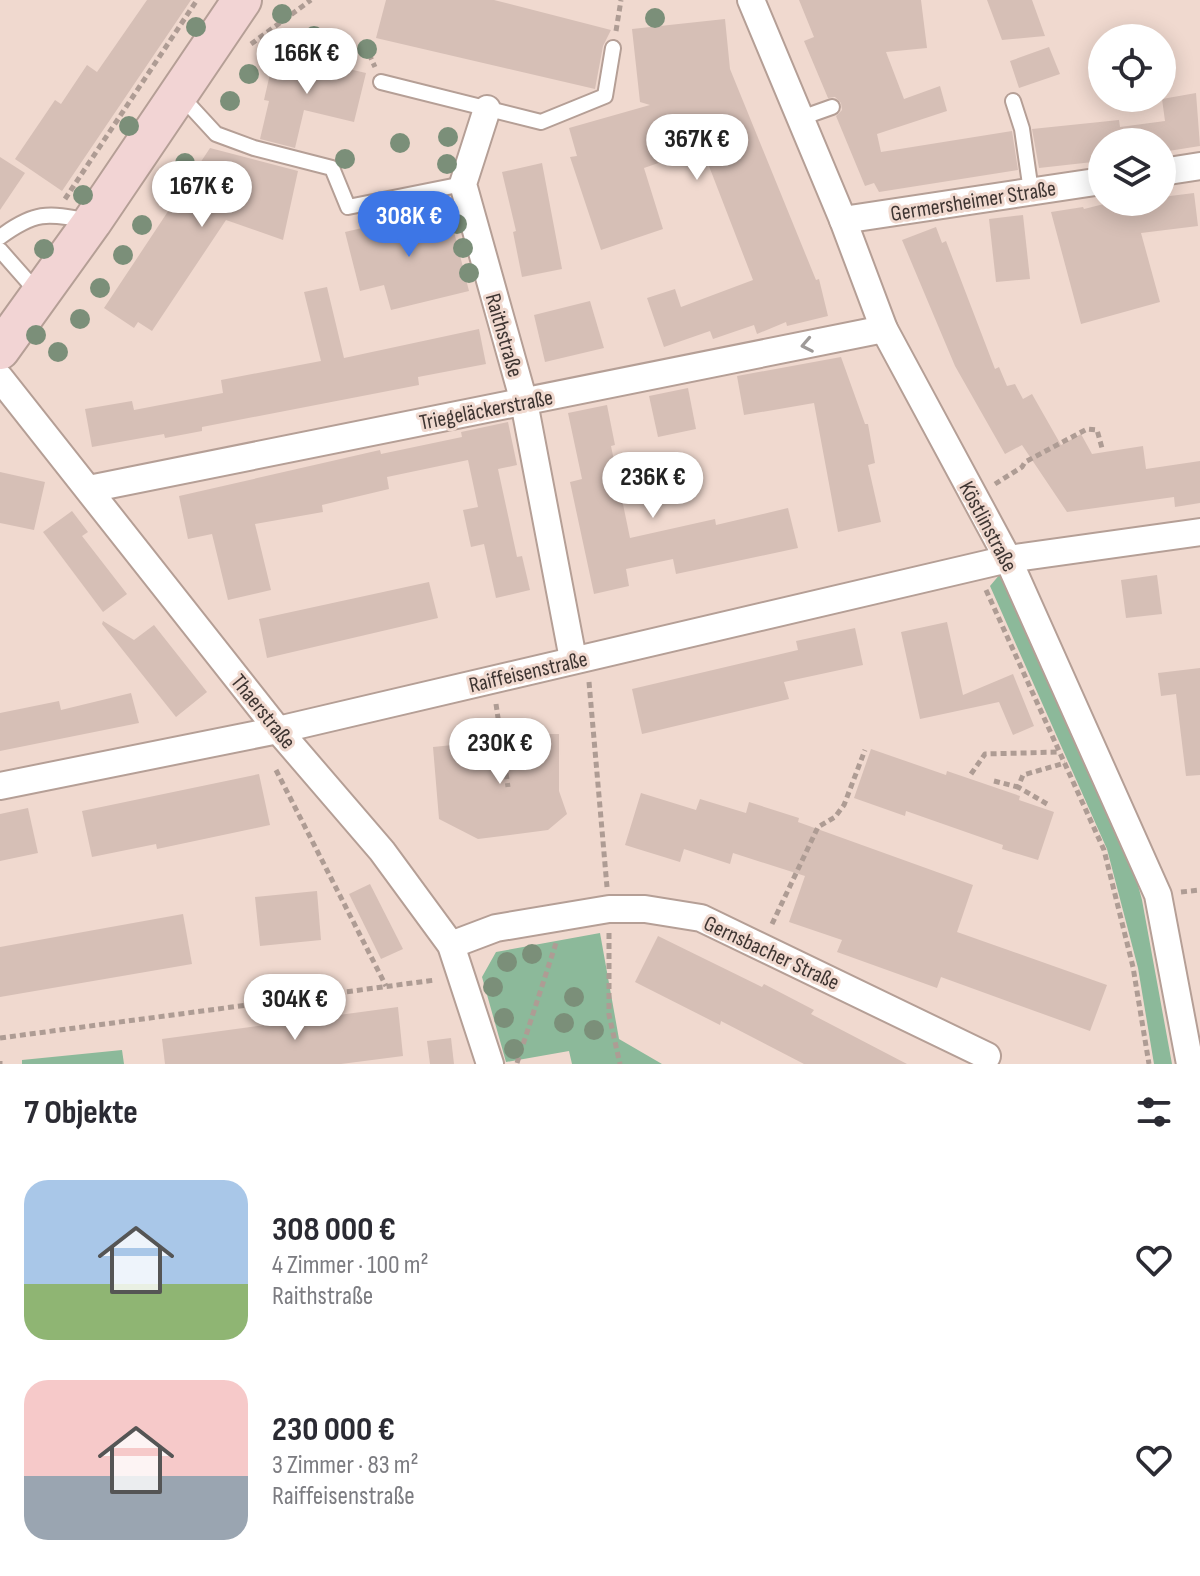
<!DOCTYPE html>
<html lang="de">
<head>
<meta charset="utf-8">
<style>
	body { margin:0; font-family:"Sofia Sans Condensed",sans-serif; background:#f2f2f3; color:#2b2b33; height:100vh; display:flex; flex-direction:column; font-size:30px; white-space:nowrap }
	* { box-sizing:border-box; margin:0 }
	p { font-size:26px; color:#7c7c81 }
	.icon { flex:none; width:44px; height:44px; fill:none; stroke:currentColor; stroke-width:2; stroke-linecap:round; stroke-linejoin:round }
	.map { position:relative; height:1064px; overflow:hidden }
	.details { display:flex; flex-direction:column; background:#fff; flex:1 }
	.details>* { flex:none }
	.controls { position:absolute; left:1088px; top:24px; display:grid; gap:16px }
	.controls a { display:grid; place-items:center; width:88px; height:88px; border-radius:50%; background:#fff; box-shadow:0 4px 20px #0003; font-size:40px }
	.price { position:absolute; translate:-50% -68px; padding:0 18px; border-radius:28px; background:#fff; color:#222; font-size:26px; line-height:52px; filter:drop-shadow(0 2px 4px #0008) }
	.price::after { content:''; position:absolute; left:50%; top:48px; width:24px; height:18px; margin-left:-12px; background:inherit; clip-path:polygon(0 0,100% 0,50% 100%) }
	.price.current { background:#3d76e6; color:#fff }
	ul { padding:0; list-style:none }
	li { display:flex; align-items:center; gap:24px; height:200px; padding:0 24px }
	li span { display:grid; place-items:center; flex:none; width:224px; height:160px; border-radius:24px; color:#555 }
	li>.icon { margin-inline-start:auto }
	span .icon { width:96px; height:96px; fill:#fffc; stroke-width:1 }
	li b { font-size:34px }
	h2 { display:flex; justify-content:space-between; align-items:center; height:96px; padding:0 24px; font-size:34px }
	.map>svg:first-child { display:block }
</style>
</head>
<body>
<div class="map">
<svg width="1200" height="1064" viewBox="0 0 1200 1064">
	<rect width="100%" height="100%" fill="#f0d9cf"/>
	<g fill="#8cb99a">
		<path d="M1006,567L1126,841L1142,900L1172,1064H1154L1138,968L1107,849L990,586Z"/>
		<path d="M600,933L619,1039L662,1064H572L569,1051L506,1062L482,977L496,952Z"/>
		<path d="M122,1050L124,1064H22V1060Z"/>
	</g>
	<g fill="#d6bfb6">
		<path d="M147,0H191L62,191L15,159L55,100L61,104L87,65L97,72Z"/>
		<path d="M386,0H494L611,30L603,46L595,89L376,38Z"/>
		<path d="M799,0H921L927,48L886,52L904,99L940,86L947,111L877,134L881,152L1012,131L1018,170L879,192L874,183L865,186L836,116L842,110L841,103L835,97L828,98L804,41L814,37Z"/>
		<path d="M987,0H1032L1045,36L1002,40Z"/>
		<path d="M725,19L730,69L816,280L819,279L828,316L787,326L786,322L757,334L754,325L713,339L710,331L664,347L647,298L675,289L681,307L753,280L702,148L644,168L663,229L601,250L570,157L577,156L569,128L650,105L640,102L632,29Z"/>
		<path d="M1049,47L1060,74L1019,88L1010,61Z"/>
		<path d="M275,52L366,73L354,122L304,110L295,148L260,139L269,101L264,100Z"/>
		<path d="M1196,93L1200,146L1162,152V142H1102V161L1039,168L1032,129L1119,120L1120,127L1165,121L1162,99Z"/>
		<path d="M210,148L298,171L283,240L226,220L152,331L138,322L134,328L104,308Z"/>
		<path d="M0,157L25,173L0,210Z"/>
		<path d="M542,163L562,269L522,277L513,232L516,231L502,172Z"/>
		<path d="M1194,193L1198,226L1141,233L1160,302L1081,324L1051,212L1083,207L1084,209L1112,202H1162V197Z"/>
		<path d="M448,208L469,291L391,310L384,285L360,291L345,232Z"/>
		<path d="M1023,215L1030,279L996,282L989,219Z"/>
		<path d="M936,227L942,243L946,241L995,369L999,367L1007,386L1015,384L1023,399L1032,394L1061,445L1081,434L1092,454L1143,446L1146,469L1200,461V503L1175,507L1174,497L1067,512L1022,445L1005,454L955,366L902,240Z"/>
		<path d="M327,287L344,358L479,329L486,364L418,377L419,385L202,427V431L165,438L164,434L92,447L85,409L132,401L134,410L223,393L221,380L321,361L304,292Z"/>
		<path d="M590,301L604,348L545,362L534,315Z"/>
		<path d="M841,357L865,424H868L875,463L868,465L881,522L838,532L814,403L744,415L737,376Z"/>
		<path d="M688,388L696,429L658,437L649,396Z"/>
		<path d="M607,405L615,445L611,446L630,538L715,519L716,525L788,508L798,548L676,574L673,559L626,569L629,586L594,594L570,482L582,479L568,413Z"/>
		<path d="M508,422L517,465L498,469L517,557L522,556L530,590L496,598L484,544L471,547L463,510L478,507L468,460L387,477L389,489L322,505L323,512L255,524L271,590L228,600L212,534L188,539L179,496L380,450L381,454L462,437L461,432Z"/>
		<path d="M0,472L45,482L34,530L0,523Z"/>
		<path d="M72,511L88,532L82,536L127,594L103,612L43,532Z"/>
		<path d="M1157,575L1162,614L1126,618L1121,580Z"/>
		<path d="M429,582L438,618L267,658L259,619Z"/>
		<path d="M103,621L134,640L154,625L207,692L176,717L102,624Z"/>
		<path d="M947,622L963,695L1013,674L1034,726L1013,735L999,702L920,719L901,632Z"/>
		<path d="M855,628L863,665L784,682L789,699L642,734L632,689L798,650L796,641Z"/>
		<path d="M1200,668V775L1186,776L1176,694L1161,696L1158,673Z"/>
		<path d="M131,693L139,723L0,751V713L59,701L61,710Z"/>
		<path d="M521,734H559V791L567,814L548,830L478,839L439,819L433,747L521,738Z"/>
		<path d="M871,749L946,775L947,771L1020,796L1019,800L1054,812L1038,860L1002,849L1003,845L906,811L905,816L854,798Z"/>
		<path d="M259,774L270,825L157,849L156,844L92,857L82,811Z"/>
		<path d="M641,793L696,810L700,799L746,813L749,802L799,818L798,822L973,885L957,932L1107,985L1090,1031L941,977L937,988L837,952L842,940L789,922L805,876L733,853L730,864L684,849L680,862L625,845Z"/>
		<path d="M28,808L38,853L0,861V814Z"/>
		<path d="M370,884L403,949L381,959L349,894Z"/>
		<path d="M317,891L321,940L260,946L255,897Z"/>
		<path d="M183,914L192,964L0,997V947Z"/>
		<path d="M658,936L762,987L764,984L814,1010L811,1014L907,1064H804L721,1021L720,1025L635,982Z"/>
		<path d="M398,1007L403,1056L341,1064H165L162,1039Z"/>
		<path d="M451,1038L454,1064H430L427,1041Z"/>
	</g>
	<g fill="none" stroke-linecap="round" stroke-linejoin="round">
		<defs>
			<g id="lane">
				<path d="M381,82L541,122L605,96L613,48"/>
				<path d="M181,96L216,134L254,148L332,168L348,207L463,184"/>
				<path d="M1013,101L1022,129L1031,191"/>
				<path d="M801,118L832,107"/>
				<path d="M0,237C34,212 47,212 88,221"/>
				<path d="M0,250L38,293"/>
			</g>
			<g id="street">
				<path d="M751,0L843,220L884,329L1008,559L1158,895L1190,1064"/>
				<path d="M487,109L463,184L524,402L573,659"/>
				<path d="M1162,172L1200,166"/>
				<path d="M843,220L1102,181"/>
				<path d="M0,378L278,730L382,851L451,945L490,1064"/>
				<path d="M89,489L884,329"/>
				<path d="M0,786L278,730L1008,559L1200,532"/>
				<path d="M451,945L496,928L609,909H645L701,918L987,1056"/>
			</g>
			<path id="secondary" d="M0,350L92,222L242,0"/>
		</defs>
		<use href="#lane" stroke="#b59f96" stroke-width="18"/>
		<use href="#street" stroke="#b59f96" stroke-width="30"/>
		<use href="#secondary" stroke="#b59f96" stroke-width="42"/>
		<g stroke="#ae9c94" stroke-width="5" stroke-dasharray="6 4" stroke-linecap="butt">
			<path d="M616,31L621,0"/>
			<path d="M251,44L311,0"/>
			<path d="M369,54L375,67"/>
			<path d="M65,199L197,0"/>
			<path d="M995,484L1022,467L1025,462L1087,429L1097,430L1102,448"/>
			<path d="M986,590L1104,850L1133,967L1149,1064"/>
			<path d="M589,682L607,887"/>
			<path d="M496,704L508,787"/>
			<path d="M276,770L386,986"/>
			<path d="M971,774L985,754L1060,752"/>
			<path d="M994,781L1018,787"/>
			<path d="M1047,804L1018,787L1023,775L1065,763"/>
			<path d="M1181,892L1200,890"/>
			<path d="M772,924L818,827L835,817L844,805L865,750"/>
			<path d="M609,933V1015L620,1064"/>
			<path d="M0,1038L435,980"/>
			<path d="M0,1061V1064"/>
			<path d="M517,1063L556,943"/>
		</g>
		<use href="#lane" stroke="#fff" stroke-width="14"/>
		<use href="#street" stroke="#fff" stroke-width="26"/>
		<use href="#secondary" stroke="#f2d4d4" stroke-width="38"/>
	</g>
	<g fill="#7b8f79">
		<circle cx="282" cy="14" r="10"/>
		<circle cx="655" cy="18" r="10"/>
		<circle cx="196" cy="27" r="10"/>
		<circle cx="314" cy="36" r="10"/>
		<circle cx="340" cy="43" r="10"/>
		<circle cx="367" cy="49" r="10"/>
		<circle cx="249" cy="74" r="10"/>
		<circle cx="230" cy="101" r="10"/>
		<circle cx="129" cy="126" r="10"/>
		<circle cx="448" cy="137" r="10"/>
		<circle cx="400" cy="143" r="10"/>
		<circle cx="345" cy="159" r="10"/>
		<circle cx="185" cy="163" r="10"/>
		<circle cx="447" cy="164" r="10"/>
		<circle cx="165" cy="193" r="10"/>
		<circle cx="83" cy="195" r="10"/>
		<circle cx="457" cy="224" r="10"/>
		<circle cx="142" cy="225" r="10"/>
		<circle cx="463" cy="248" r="10"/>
		<circle cx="44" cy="249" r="10"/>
		<circle cx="123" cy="255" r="10"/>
		<circle cx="469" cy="273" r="10"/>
		<circle cx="100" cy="288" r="10"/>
		<circle cx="80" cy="319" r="10"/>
		<circle cx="36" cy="335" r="10"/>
		<circle cx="58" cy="352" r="10"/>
		<circle cx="532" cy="954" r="10"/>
		<circle cx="507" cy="962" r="10"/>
		<circle cx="493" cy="987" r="10"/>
		<circle cx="574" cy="997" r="10"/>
		<circle cx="504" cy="1018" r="10"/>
		<circle cx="564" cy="1023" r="10"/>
		<circle cx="594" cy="1030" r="10"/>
		<circle cx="514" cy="1049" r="10"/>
	</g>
	<defs><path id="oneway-chevron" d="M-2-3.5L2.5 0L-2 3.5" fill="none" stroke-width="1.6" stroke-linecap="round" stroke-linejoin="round" transform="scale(2)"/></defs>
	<use stroke="#9e9a98" href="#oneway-chevron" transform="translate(807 345) rotate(169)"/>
	<g text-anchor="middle" stroke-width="6" stroke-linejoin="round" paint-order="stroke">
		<g font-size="22" fill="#3e3532" stroke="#f0d9cf">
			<text transform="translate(973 200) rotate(-9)" y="8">Germersheimer Straße</text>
			<text transform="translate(505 335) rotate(74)" y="8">Raithstraße</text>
			<text transform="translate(486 409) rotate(-11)" y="8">Triegeläckerstraße</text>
			<text transform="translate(989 526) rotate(62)" y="8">Köstlinstraße</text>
			<text transform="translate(528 671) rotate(-13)" y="8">Raiffeisenstraße</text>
			<text transform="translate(264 711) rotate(51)" y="8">Thaerstraße</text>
			<text transform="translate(772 952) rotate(25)" y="8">Gernsbacher Straße</text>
		</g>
	</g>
</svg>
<div class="controls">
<a><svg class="icon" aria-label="locate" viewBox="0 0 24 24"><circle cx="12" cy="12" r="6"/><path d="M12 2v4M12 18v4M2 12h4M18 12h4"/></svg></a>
<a><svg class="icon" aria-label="layers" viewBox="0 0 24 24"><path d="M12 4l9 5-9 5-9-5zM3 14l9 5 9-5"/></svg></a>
</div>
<b class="price" style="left:307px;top:96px">166K €</b>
<b class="price" style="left:697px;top:182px">367K €</b>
<b class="price" style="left:202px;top:229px">167K €</b>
<b class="price current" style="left:409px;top:259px">308K €</b>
<b class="price" style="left:653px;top:520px">236K €</b>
<b class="price" style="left:500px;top:786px">230K €</b>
<b class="price" style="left:295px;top:1042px">304K €</b>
</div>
<section class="details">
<h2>7 Objekte<svg class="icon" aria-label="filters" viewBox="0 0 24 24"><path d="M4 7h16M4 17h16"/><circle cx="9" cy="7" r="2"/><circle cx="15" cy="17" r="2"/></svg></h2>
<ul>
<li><span style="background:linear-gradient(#a9c7e8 65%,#8fb573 0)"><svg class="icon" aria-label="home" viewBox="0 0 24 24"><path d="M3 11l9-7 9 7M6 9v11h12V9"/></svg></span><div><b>308 000 €</b><p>4 Zimmer · 100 m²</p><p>Raithstraße</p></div><svg class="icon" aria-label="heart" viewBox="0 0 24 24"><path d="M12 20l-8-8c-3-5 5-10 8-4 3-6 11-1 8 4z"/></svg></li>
<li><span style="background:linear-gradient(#f6c9c9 60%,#9aa5b1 0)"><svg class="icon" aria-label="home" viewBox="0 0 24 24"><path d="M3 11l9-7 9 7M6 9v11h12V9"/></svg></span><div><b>230 000 €</b><p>3 Zimmer · 83 m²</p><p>Raiffeisenstraße</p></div><svg class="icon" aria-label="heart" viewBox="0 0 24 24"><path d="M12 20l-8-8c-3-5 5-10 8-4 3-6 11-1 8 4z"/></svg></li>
</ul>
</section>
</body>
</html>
